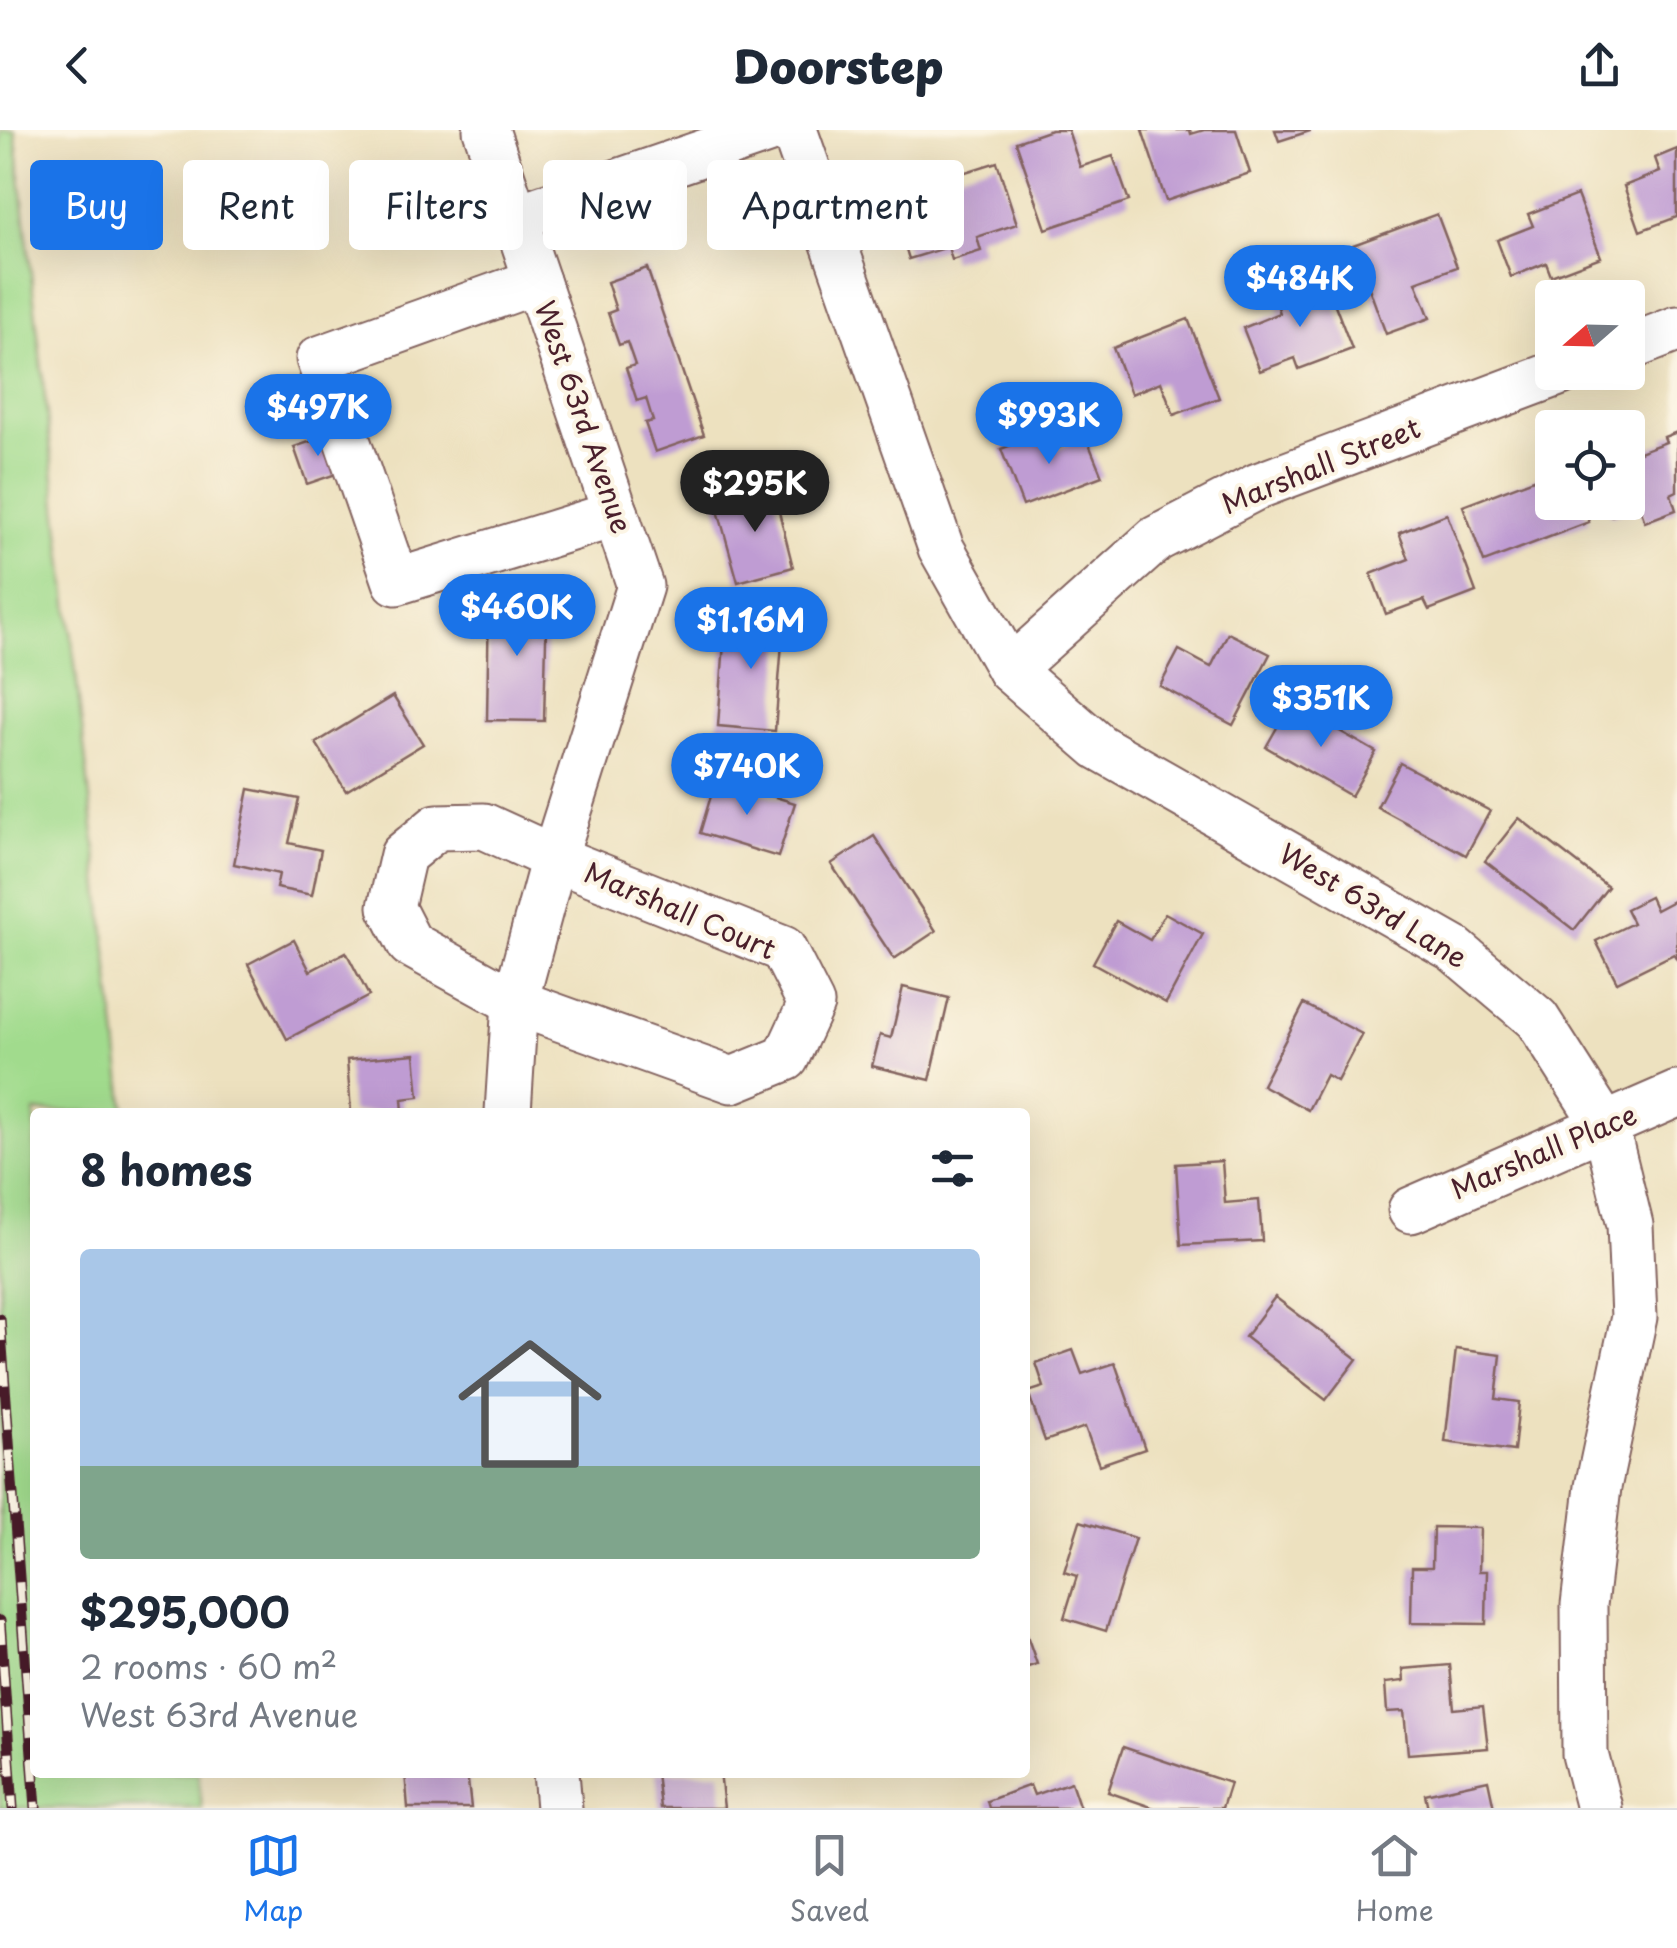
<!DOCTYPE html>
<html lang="en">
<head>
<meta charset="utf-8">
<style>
	body { margin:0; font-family:"Playpen Sans",sans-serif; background:#f2f2f3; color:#1f2937; height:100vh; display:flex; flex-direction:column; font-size:38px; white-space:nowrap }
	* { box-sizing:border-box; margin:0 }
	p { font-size:32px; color:#747a83 }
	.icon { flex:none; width:55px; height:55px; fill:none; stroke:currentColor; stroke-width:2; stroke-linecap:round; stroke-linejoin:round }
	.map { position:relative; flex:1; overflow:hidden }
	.drawer { position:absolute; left:30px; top:978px; width:1000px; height:670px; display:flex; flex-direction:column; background:#fff; border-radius:10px; box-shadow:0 10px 40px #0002 }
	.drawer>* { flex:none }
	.banner { position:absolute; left:30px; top:30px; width:1000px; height:90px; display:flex; gap:20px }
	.needle { width:65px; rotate:250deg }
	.fabs { position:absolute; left:1535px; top:150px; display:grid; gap:20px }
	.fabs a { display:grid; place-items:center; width:110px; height:110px; border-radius:10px; background:#fff; box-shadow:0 10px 40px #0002; font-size:50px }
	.price { position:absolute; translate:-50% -85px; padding:0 22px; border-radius:35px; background:#1a73e8; color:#fff; font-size:32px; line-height:65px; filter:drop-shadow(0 2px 5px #0008) }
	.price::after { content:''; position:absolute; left:50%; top:60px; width:30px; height:22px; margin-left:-15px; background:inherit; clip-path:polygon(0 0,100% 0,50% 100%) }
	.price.active { background:#222; color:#fff }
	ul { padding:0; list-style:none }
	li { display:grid; align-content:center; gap:20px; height:530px; padding:0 50px }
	li span { display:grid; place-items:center; height:310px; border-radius:10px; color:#555 }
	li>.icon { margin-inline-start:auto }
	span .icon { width:180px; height:180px; fill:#fffc; stroke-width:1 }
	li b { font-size:42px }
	h2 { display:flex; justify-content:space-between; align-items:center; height:120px; padding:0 50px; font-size:42px }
	.pill { padding:0 35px; border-radius:10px; background:#fff; box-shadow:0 10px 40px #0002; font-size:35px; line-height:90px }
	.pill.active { background:#1a73e8; color:#fff }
	header { display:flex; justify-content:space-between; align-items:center; height:130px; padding:0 50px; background:#fff; font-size:45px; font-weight:800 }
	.dock { display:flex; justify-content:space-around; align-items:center; height:140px; border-top:2px solid #e0e1e3; background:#fff; font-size:28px; color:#747a83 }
	.dock a { display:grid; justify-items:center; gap:5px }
	.dock .active { color:#1a73e8 }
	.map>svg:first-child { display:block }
</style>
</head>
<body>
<header><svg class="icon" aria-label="back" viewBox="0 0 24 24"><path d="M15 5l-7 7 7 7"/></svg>Doorstep<svg class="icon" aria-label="share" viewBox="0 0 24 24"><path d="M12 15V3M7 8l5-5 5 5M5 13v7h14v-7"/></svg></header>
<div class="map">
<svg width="1677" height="1678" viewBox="0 0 1677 1678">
	<rect width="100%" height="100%" fill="#fcf5e5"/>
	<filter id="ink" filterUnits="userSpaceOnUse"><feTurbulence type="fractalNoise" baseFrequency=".01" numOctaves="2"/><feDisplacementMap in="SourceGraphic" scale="20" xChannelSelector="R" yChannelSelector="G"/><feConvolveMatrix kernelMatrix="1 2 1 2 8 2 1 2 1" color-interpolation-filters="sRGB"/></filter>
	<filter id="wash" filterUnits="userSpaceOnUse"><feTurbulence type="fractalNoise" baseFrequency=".0048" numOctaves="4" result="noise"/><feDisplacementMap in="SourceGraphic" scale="40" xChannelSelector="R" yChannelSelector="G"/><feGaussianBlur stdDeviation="2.25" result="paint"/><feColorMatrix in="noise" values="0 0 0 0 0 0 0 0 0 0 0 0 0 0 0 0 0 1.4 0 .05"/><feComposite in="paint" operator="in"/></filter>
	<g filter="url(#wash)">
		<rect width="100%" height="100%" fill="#ede1bf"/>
		<path fill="#a1db8d" stroke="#767d5c" stroke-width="2.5" d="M0,0H15L125,982H35V1642L198,1643L202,1678H0Z"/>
		<g id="blocks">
			<g fill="#bf9cd3">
				<path d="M1051,0H1068L1080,37L1113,26L1129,71L1046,99L1016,12Z"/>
				<path d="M1142,0H1190L1191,4L1204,0H1236L1250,43L1166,71Z"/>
				<path d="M1275,0H1310V1L1279,11Z"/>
				<path d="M1677,19V87L1640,101L1624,56L1660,42L1655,28Z"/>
				<path d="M997,32L1017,94L977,107L981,121L952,130L948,117L909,129L886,54L930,40L934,52Z"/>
				<path d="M1577,65L1601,127L1551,146L1546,133L1511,147L1497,110L1533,96L1528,84Z"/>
				<path d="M1437,84L1457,137L1416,152L1430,188L1386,204L1353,115Z"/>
				<path d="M647,138L704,305L655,322L645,293L653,291L646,268L637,271L626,238L635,235L627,212L619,215L608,183L616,180L607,152Z"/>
				<path d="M1325,149L1352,219L1299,239L1295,228L1260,241L1243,198L1280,183L1275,168Z"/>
				<path d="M1188,189L1219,268L1174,285L1161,252L1131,264L1113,218Z"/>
				<path d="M1048,301L1055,319L1086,307L1102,346L1023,376L1001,319Z"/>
				<path d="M1677,302V361L1671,364L1676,380L1645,392L1639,376L1611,386L1606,372H1628V326L1666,312L1664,307Z"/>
				<path d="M330,305L342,342L307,354L294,317Z"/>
				<path d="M1552,342V372H1581L1589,392L1484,432L1463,376Z"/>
				<path d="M773,358L793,437L738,452L716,373Z"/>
				<path d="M1447,384L1476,462L1429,480L1424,470L1386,484L1371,444L1409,429L1399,403Z"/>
				<path d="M489,467L547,469L544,591L487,590Z"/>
				<path d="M726,484L784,488L775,601L718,596Z"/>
				<path d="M1228,503L1270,524L1233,595L1160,556L1179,520L1211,537Z"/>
				<path d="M393,566L423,614L346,661L316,613Z"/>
				<path d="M1291,573L1376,622L1351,666L1266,617Z"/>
				<path d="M1400,633L1490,681L1466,725L1377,677Z"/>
				<path d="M716,649L795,673L778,727L700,703Z"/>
				<path d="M249,659L299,669L289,713L321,720L312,765L276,758L279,744L234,734Z"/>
				<path d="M1519,688L1608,757L1574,800L1485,731Z"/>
				<path d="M874,706L936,801L894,829L831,734Z"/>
				<path d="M1650,767L1656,780L1677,769V830L1674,824L1617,852L1596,811L1633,793L1626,779Z"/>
				<path d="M1165,783L1203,804L1166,873L1093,833L1116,791L1150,810Z"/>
				<path d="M294,810L310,841L346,822L369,866L287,909L248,834Z"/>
				<path d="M903,857L949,868L930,950L872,936L880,905L891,908Z"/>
				<path d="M1304,874L1362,904L1337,951L1326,945L1308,980L1262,955Z"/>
				<path d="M415,924L419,967L402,969L403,982H351L347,930Z"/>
				<path d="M1222,1031L1225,1073L1259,1070L1262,1111L1181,1115L1176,1034Z"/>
				<path d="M1275,1167L1357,1229L1326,1270L1245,1207Z"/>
				<path d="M1456,1219L1501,1225L1496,1269L1519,1272L1514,1321L1445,1312Z"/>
				<path d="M1073,1220L1082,1244L1115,1233L1145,1319L1099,1335L1085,1297L1045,1311L1028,1262L1044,1257L1036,1233Z"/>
				<path d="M1080,1391L1135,1408L1106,1501L1064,1488L1077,1446L1064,1442Z"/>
				<path d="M1433,1397L1480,1398L1479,1441H1487L1486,1494L1411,1493L1412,1437H1432Z"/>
				<path d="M1025,1500L1037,1534L1025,1538Z"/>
				<path d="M1450,1535L1454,1579L1483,1576L1488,1618L1408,1624L1404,1581L1387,1582L1385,1553L1404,1551L1403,1539Z"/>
				<path d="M1123,1617L1230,1653L1222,1678H1154L1108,1662Z"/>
				<path d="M405,1642H467L471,1678H408Z"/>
				<path d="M656,1642H720L724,1678H660Z"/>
				<path d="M1488,1650L1494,1678H1428L1425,1664Z"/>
				<path d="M1071,1652L1080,1678H989L987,1671L1030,1655L1034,1665Z"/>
			</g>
		</g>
	</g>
	<g filter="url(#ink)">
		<use href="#blocks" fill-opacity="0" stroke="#83635f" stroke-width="2.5"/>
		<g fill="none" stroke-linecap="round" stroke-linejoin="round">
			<defs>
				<g id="minor">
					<path d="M486,0L640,456L554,728L515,872L508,982"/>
					<path d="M794,0L941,418L1010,540L1099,617L1454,819L1537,889L1606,997L1630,1095L1634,1187L1598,1357L1584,1475L1585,1624L1599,1678"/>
					<path d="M516,87L770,0"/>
					<path d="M537,151L319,229L396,452L616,384"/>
					<path d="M1628,218L1677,199"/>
					<path d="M1010,540L1156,409L1258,356L1561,242"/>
					<path d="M484,696L554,728L783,819L811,874L786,928L732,950L515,872L410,814L391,777L403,725L437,697Z"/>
					<path d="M1411,1080L1677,964"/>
					<path d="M556,1642L559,1678"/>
				</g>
			</defs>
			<use href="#minor" stroke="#83635f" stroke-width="49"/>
			<use href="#minor" stroke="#fff" stroke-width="45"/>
			<defs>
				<g id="rail">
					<path d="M0,1189L36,1678"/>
					<path d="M0,1491L13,1678"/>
				</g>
			</defs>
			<use href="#rail" stroke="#4a1f2b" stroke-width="11"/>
			<use href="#rail" stroke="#fcf5e5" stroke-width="8" stroke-dasharray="22" stroke-linecap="butt"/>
		</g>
	</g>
	<g text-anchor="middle" stroke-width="8" stroke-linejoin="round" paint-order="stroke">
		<g font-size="28" fill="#4a1f2b" stroke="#fcf5e5">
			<text transform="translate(583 287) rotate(71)" y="10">West 63rd Avenue</text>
			<text transform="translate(1321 336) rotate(-22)" y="10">Marshall Street</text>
			<text transform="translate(1373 776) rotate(31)" y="10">West 63rd Lane</text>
			<text transform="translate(680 781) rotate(23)" y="10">Marshall Court</text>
			<text transform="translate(1544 1022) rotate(-23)" y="10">Marshall Place</text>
		</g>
	</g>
</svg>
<div class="fabs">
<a><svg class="needle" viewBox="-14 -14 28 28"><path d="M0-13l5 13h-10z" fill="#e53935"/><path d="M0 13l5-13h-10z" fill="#747a83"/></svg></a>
<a><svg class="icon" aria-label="locate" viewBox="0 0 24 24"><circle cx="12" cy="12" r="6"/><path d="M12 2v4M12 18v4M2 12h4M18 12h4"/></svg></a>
</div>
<b class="price" style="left:1300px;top:200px">$484K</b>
<b class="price" style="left:318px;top:329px">$497K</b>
<b class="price" style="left:1049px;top:337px">$993K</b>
<b class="price active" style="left:755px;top:405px">$295K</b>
<b class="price" style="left:517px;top:529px">$460K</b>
<b class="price" style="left:751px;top:542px">$1.16M</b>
<b class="price" style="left:1321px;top:620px">$351K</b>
<b class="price" style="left:747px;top:688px">$740K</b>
<div class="banner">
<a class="pill active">Buy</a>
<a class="pill">Rent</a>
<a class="pill">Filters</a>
<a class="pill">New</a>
<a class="pill">Apartment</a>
</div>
<section class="drawer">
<h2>8 homes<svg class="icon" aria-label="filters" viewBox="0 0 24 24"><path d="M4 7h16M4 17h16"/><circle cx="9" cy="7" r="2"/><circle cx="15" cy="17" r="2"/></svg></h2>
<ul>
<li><span style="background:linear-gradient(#a9c7e8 70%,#7fa58c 0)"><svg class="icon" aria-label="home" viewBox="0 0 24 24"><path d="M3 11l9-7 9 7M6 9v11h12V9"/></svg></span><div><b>$295,000</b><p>2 rooms · 60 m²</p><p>West 63rd Avenue</p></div></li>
</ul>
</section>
</div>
<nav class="dock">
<a class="active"><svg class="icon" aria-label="map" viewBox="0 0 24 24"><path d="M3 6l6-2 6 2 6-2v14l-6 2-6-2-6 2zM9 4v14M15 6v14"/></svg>Map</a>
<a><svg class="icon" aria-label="saved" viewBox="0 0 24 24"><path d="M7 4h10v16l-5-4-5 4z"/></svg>Saved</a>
<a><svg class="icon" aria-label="home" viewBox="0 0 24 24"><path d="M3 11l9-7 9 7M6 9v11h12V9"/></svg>Home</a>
</nav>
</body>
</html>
